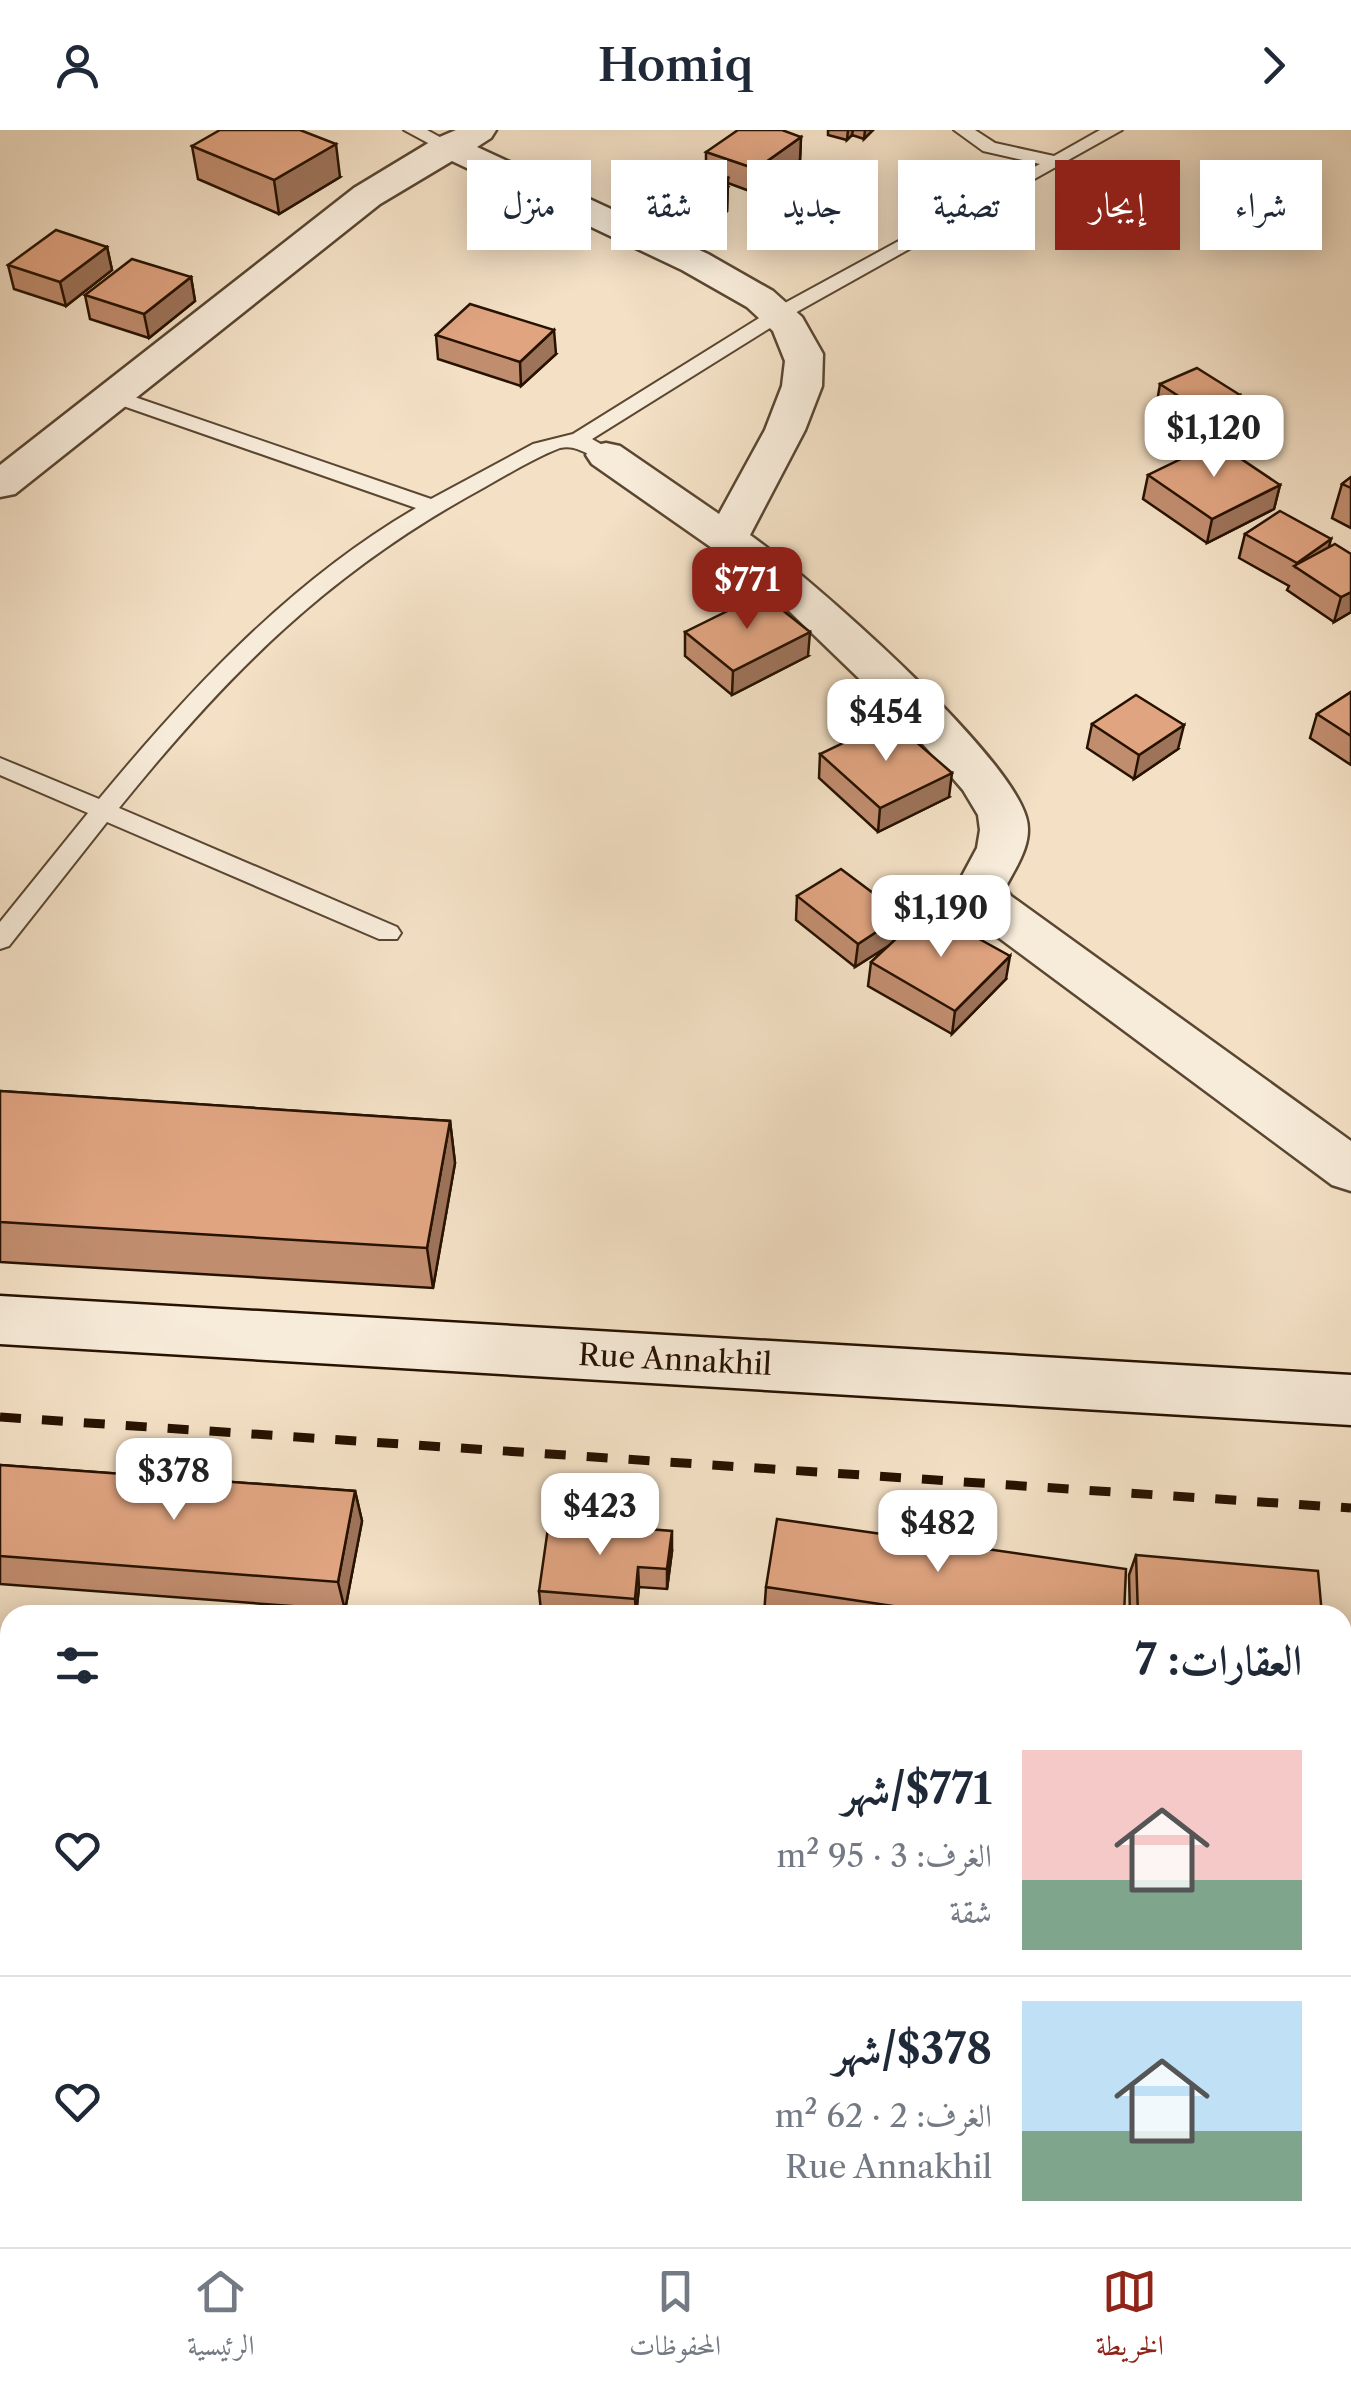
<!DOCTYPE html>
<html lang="ar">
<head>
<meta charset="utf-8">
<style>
	body { margin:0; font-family:"Libre Caslon Text",Amiri,serif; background:#f2f2f3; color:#1f2937; direction:rtl; height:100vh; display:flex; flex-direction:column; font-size:38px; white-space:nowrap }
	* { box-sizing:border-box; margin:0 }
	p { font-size:32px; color:#747a83 }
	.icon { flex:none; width:55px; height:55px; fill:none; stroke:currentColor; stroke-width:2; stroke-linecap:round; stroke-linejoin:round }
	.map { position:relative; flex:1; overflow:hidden; direction:ltr }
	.side { position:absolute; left:0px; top:1475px; width:1352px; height:642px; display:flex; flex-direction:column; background:#fff; border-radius:30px 30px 0 0; box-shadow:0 5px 25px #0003; direction:rtl }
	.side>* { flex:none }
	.guide { position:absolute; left:30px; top:30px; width:1292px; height:90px; direction:rtl; display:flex; gap:20px }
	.price { position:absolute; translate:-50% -85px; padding:0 22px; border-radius:20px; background:#fff; color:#222; font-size:32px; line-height:65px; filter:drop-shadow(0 2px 5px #0008) }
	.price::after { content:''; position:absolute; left:50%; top:60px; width:30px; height:22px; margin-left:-15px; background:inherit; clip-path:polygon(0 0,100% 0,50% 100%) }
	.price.active { background:#8f2418; color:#fff }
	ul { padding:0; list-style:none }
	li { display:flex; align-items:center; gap:30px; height:250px; padding:0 50px }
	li+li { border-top:2px solid #e0e1e3 }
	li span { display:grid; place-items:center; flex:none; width:280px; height:200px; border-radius:0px; color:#555 }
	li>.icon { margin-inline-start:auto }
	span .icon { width:120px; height:120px; fill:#fffc; stroke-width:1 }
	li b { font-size:42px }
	h2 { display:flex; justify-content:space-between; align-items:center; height:120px; padding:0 50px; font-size:42px }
	.pill { padding:0 35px; border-radius:0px; background:#fff; box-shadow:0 5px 25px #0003; font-size:35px; line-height:90px }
	.pill.active { background:#8f2418; color:#fff }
	header { display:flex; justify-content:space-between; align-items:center; height:130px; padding:0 50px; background:#fff; font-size:45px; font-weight:600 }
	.menu { display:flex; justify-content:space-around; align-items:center; height:140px; border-top:2px solid #e0e1e3; background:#fff; font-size:28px; color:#747a83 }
	.menu a { display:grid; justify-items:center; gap:5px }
	.menu .active { color:#8f2418 }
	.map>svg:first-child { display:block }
</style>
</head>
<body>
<header><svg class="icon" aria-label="forward" viewBox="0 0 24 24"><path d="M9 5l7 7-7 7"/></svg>Homiq<svg class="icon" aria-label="person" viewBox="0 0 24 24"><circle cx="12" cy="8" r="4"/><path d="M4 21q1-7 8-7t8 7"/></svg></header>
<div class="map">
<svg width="1351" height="2117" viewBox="0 0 1351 2117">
	<rect width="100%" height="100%" fill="#f3e0c5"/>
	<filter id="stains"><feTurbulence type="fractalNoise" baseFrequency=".002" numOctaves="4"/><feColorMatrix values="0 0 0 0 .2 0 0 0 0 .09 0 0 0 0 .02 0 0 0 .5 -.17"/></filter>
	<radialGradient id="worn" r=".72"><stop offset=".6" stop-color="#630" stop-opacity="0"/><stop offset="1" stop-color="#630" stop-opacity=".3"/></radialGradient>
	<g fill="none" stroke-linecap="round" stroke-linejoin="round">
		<defs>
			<g id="lane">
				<path d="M404,0H427L456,16L441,20Z"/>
				<path d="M954,0H975L995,13L1054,26L1100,0H1122L786,188L592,309L613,321V329C593,334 582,313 560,318C534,328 510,343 485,357C330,441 229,542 119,678L397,797L401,803L397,809H379L107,692L9,816L0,819V792L88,683L0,645V628L99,669C191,558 291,451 416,378L106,270V262H120L431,369L533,314L573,304L772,180L1040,34L983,21Z"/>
				<path d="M1342,1582L1351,1583V1613L1342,1612Z"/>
				<path d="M989,2108H1027L1029,2117H991Z"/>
			</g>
			<g id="street">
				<path d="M456,0H496L491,8L477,17L708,124L773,161L802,187L823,224L822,256L805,300L750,405C811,448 1006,620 1026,687C1034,712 1016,737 1005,758L1011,766L1351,1011V1061L1332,1055L975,790L955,759L977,718L980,700L978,685L963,660L903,591L755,448L592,334L586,325L592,316L606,313L620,316L719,384L765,300L782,256L785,231L773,201L747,177L682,140L452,31L380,74L15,364L0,367V335L354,58L435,9Z"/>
				<path d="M218,2108H293L295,2117H219Z"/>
			</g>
			<g id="secondary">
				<path d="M0,1166L1351,1245V1295L0,1214Z"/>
				<rect x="0" y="1594" width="10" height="62"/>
				<rect x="1342" y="1698" width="9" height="66"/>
			</g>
		</defs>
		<use href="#lane" stroke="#5a4631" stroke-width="4"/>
		<use href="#street" stroke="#5a4631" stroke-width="5"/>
		<use href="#secondary" stroke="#271200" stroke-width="5"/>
		<use href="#lane" fill="#f7ebd9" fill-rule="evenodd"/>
		<use href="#street" fill="#f7ebd9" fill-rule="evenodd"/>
		<use href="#secondary" fill="#f7ebd9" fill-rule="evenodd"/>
		<path stroke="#271200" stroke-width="9" stroke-dasharray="21 21" stroke-linecap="butt" d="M0,1287L1351,1378"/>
	</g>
	<g fill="#c18d6f" stroke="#271200" stroke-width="2.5">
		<path d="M828,0H873L864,9L852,5L847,10L828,5Z"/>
		<path d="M801,7L800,30L755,63L728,53L727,81L683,114L635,96V73L683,46L706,40V22Z"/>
		<path d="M192,16L340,47L279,84L198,49Z"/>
		<path d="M107,117L112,140L66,176L14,159L8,135Z"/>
		<path d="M191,147L195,171L149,208L90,189L85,165Z"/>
		<path d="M436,205L556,224L521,256L438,229Z"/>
		<path d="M1160,254L1235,289L1198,306L1156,278Z"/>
		<path d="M1148,345L1280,355L1274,379L1207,413L1143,369Z"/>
		<path d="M1351,347V398L1332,388L1342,354Z"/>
		<path d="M1245,404L1329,417L1351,424V482L1334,492L1287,460L1289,456L1239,428Z"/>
		<path d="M685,502L808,526L732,565L685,526Z"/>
		<path d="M1351,562V635L1310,608L1317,584Z"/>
		<path d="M1092,594L1178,619L1134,649L1087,618Z"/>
		<path d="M820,624L949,667L878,702L819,648Z"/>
		<path d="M797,766L885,772L884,780L893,811L1006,849L952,904L868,856L871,832L888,816L855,837L796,790Z"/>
		<path d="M0,961L450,991L455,1033L433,1158L0,1132Z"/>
		<path d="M0,1335L355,1361L362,1391L345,1480L0,1454Z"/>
		<path d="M672,1421L667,1459L639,1457L636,1485H592L541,1481L539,1461Z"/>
		<path d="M1136,1425L1322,1485H1130L1129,1445Z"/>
		<path d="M766,1457L1124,1485H764Z"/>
		<path d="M1284,2108H1342L1351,2117H1287Z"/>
	</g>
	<g fill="#9d735a" stroke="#271200" stroke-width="2.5">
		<path d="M848,0H853L852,5L847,10Z"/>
		<path d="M865,0H873L864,9Z"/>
		<path d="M801,7L800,30L755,63L756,39Z"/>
		<path d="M336,14L340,47L279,84L274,50Z"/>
		<path d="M728,48L727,81L683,114V90L719,54Z"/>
		<path d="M107,117L112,140L66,176L60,152Z"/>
		<path d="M191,147L195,171L149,208L144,184Z"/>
		<path d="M554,200L556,224L521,256L520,232Z"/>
		<path d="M1240,265L1235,289L1198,306L1203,282Z"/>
		<path d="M1280,355L1274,379L1207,413L1212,389Z"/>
		<path d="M1331,409L1325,433L1296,437L1297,433Z"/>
		<path d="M1351,462V482L1334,492L1341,467Z"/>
		<path d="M810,502L808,526L732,565L733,541Z"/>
		<path d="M1184,595L1178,619L1134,649L1139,625Z"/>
		<path d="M952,643L949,667L878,702L880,678Z"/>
		<path d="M896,789L893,813L855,837L858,814Z"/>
		<path d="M1010,826L1006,849L952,904L955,881Z"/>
		<path d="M450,991L455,1033L433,1158L427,1118Z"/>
		<path d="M355,1361L362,1391L345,1480L338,1452Z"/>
		<path d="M672,1401V1421L667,1459V1439Z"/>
		<path d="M638,1437L639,1457L636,1485L635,1469Z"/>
	</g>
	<g fill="#e0a481" stroke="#271200" stroke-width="2.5">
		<path d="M220,0H300L336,14L274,50L192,16Z"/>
		<path d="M738,0H782L801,7L756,39L706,22Z"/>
		<path d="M696,36L728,48L719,54L728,57L683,90L635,73L675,44L683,46Z"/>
		<path d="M56,100L107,117L60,152L8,135Z"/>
		<path d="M132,129L191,147L144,184L85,165Z"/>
		<path d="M470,174L554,200L520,232L436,205Z"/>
		<path d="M1197,238L1240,265L1203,282L1160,254Z"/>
		<path d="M1216,312L1280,355L1212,389L1148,345Z"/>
		<path d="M1351,347V358L1342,354Z"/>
		<path d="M1280,381L1331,409L1297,433L1245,404Z"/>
		<path d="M1335,414L1351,424V462L1341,467L1294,436Z"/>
		<path d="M762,464L810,502L733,541L685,502Z"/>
		<path d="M1351,562V606L1317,584Z"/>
		<path d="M1136,565L1184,595L1139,625L1092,594Z"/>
		<path d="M891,590L952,643L880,678L820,624Z"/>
		<path d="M841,739L885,772L879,776L896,789L858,814L797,766Z"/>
		<path d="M927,780L1010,826L955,881L871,832Z"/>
		<path d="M0,961L450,991L427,1118L0,1092Z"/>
		<path d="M0,1335L355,1361L338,1452L0,1426Z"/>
		<path d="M777,1389L1126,1439L1124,1485H953L766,1457Z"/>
		<path d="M549,1391L672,1401L667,1439L638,1437L635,1469L539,1461Z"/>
		<path d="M1136,1425L1318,1441L1322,1485H1138Z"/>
		<path d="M1342,1829L1351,1830V2117H1308L1305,2108H1342Z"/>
	</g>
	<g text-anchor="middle" stroke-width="8" stroke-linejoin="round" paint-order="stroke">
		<g font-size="30" fill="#271200" stroke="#f7ebd9">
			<text transform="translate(675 1230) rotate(3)" y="10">Rue Annakhil</text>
		</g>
	</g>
	<rect width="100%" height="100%" filter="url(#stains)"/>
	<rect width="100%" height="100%" fill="url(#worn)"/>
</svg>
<b class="price" style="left:1214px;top:350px">$1,120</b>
<b class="price active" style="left:747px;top:502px">$771</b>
<b class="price" style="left:886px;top:634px">$454</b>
<b class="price" style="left:941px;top:830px">$1,190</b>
<b class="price" style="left:174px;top:1393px">$378</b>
<b class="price" style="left:600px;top:1428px">$423</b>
<b class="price" style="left:938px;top:1445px">$482</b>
<div class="guide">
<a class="pill">شراء</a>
<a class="pill active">إيجار</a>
<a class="pill">تصفية</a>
<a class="pill">جديد</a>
<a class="pill">شقة</a>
<a class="pill">منزل</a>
</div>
<section class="side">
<h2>العقارات: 7<svg class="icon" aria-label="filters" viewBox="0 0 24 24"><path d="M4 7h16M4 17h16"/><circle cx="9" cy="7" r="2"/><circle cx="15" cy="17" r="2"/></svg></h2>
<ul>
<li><span style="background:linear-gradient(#f6c9c9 65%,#7fa58c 0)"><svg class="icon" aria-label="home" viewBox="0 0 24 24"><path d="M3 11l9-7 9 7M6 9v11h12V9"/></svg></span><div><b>$771/شهر</b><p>الغرف: 3 · 95 m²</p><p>شقة</p></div><svg class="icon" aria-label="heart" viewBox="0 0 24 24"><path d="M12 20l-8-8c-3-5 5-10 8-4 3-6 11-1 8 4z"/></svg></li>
<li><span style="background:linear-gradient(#bfe0f5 65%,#7fa58c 0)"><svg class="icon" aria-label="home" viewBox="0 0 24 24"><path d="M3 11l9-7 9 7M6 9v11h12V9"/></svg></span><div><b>$378/شهر</b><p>الغرف: 2 · 62 m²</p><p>Rue Annakhil</p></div><svg class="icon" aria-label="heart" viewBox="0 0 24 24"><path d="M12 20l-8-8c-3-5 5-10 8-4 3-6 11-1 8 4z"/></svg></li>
</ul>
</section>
</div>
<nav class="menu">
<a class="active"><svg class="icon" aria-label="map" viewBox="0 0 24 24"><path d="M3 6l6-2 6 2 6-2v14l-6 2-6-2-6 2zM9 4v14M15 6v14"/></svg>الخريطة</a>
<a><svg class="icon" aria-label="saved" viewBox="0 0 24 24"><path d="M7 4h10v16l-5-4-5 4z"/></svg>المحفوظات</a>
<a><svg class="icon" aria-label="home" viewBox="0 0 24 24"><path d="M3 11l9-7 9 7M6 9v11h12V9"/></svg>الرئيسية</a>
</nav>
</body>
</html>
